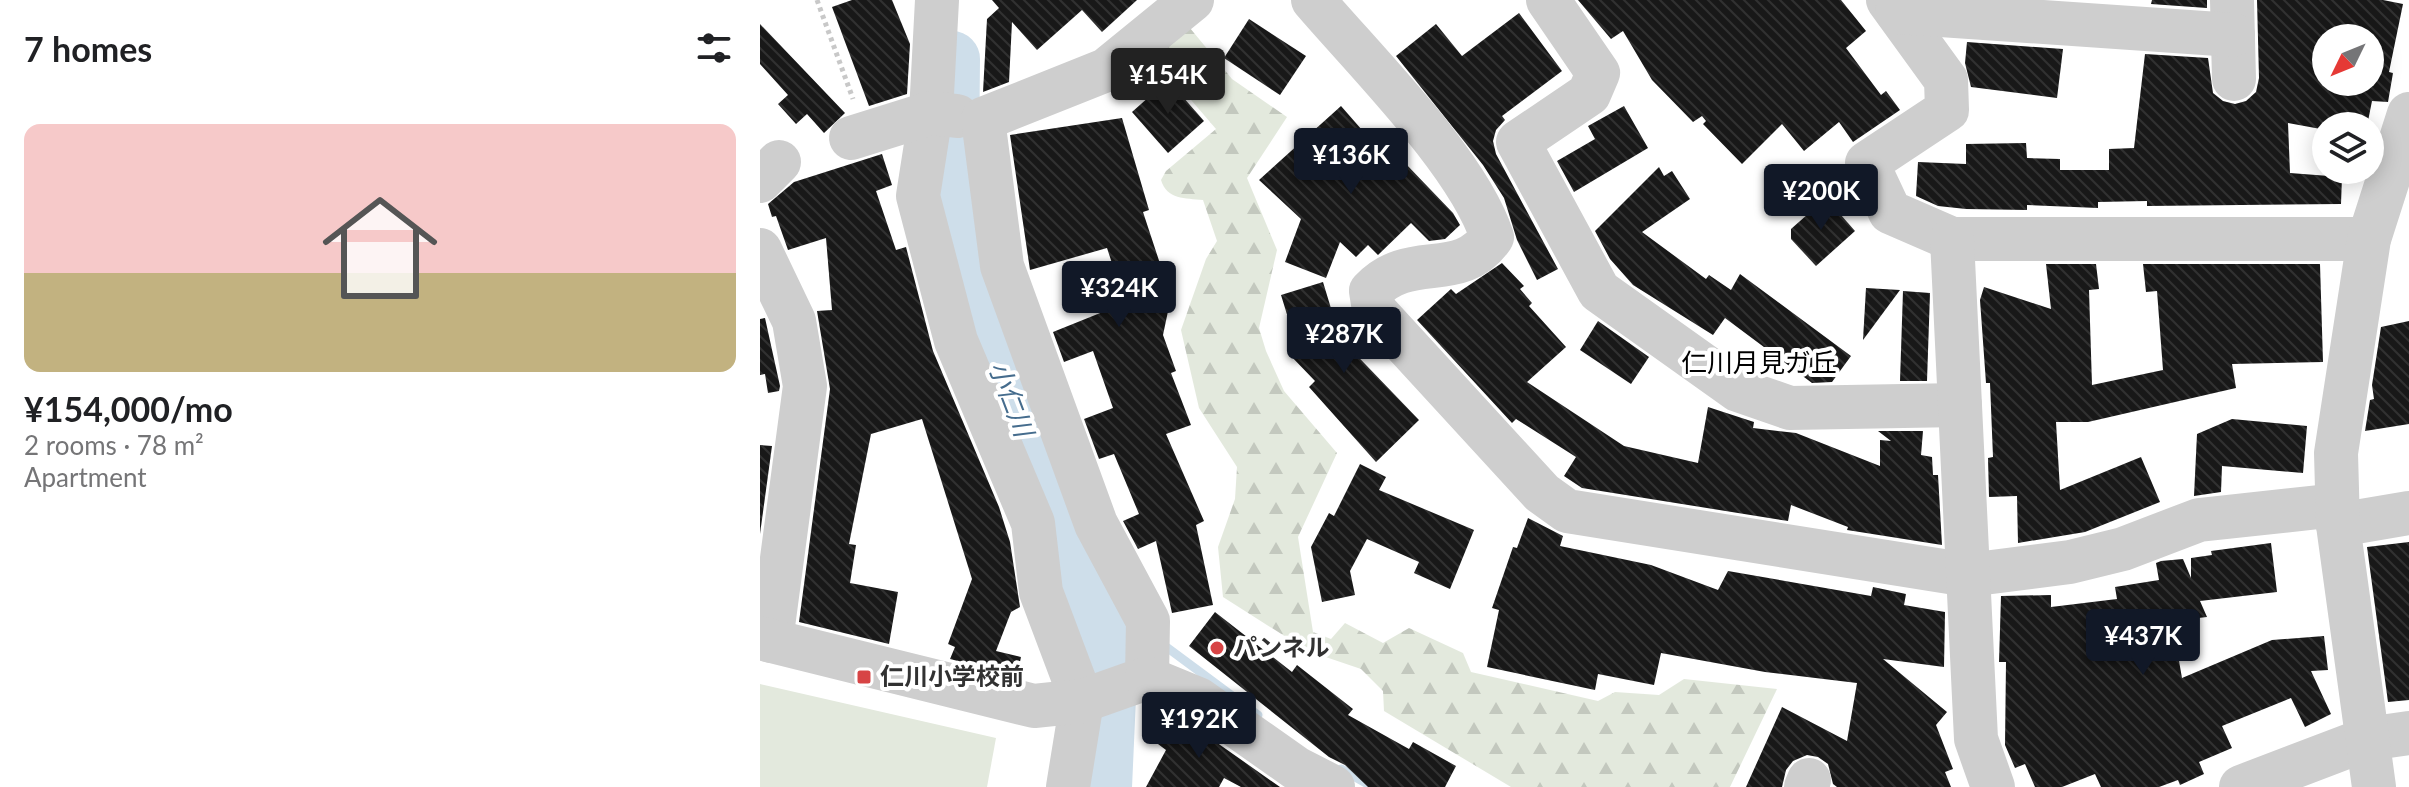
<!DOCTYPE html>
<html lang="en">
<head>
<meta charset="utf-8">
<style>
	body { margin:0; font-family:Lato,"Noto Sans JP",sans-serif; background:#f6f6f6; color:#202124; height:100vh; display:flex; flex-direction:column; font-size:30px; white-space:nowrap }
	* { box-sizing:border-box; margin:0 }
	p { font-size:26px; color:#757577 }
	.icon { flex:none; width:44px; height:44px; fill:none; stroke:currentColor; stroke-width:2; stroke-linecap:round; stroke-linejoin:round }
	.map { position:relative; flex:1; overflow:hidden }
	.drawer { display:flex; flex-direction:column; background:#fff; width:760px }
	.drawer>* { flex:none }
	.needle { width:52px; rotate:227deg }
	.fabs { position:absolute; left:1552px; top:24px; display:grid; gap:16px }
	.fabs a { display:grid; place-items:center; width:72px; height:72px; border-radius:50%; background:#fff; box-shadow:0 4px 20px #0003; font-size:40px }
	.price { position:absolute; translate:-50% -68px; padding:0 18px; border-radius:8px; background:#111827; color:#fff; font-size:26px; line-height:52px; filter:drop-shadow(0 2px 4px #0008) }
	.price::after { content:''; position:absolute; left:50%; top:48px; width:24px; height:18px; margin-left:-12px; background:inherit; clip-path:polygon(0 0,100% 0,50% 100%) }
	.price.selected { background:#222; color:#fff }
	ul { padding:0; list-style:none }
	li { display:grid; align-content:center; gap:16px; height:424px; padding:0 24px }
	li+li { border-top:2px solid #e0e0e0 }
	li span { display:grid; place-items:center; height:248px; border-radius:16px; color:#555 }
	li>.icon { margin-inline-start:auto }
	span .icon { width:144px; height:144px; fill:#fffc; stroke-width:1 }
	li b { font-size:34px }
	h2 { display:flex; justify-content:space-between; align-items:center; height:96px; padding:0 24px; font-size:34px }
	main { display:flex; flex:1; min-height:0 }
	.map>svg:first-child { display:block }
</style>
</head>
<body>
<main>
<section class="drawer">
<h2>7 homes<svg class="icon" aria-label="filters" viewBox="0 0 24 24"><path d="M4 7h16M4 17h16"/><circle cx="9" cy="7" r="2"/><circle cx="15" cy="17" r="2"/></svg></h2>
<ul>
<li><span style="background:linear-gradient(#f6c9c9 60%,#c2b280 0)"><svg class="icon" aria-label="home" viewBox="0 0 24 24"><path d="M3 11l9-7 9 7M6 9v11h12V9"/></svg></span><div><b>¥154,000/mo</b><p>2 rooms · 78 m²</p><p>Apartment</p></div></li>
</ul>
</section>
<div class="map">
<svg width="1649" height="787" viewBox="0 0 1649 787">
	<defs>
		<pattern id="forest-firs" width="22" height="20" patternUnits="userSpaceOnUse" patternTransform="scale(2)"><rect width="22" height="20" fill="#e3e9dd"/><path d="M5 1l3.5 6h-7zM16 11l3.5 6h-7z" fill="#c3c8be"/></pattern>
		<pattern id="building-back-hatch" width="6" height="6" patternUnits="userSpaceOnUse" patternTransform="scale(2)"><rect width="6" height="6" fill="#181818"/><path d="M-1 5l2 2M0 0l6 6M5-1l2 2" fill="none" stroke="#313131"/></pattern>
	</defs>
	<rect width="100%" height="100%" fill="#fff"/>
	<path fill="url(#forest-firs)" d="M425,22L472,79L527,117L487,178L517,250L499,328L506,351L524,391L577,453L538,537L553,632L571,639L585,623L623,643L649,628L703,653L711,672L838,701L855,692L899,695L924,679L1017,689L970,787H751L624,711L623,691L601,669L548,651L463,597L458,547L475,499L477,467L439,408L421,330L446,259L457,241L443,200C425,198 407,200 401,180L406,171L456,129L389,51Z"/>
	<path fill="#e3e9dd" d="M0,684L236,738L227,787H0Z"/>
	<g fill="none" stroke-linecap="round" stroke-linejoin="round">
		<g stroke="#cedeea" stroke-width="9">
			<path d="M333,603L371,625"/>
			<path d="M401,643L498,715"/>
			<path d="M581,769L613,787"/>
		</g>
		<path stroke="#cedeea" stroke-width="56" d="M192,59L191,166L232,347L309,535L350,652L344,787"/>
	</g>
	<g fill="url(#building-back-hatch)" fill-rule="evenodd">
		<path d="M92,0H132L150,44L147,94L109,106L72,7Z"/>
		<path d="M232,0H377L342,32L322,10L277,50L252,22L249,82L223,92L227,19L239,8Z"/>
		<path d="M818,0H1081L1106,31L1086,48L1121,95L1126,91L1140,110L1093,142L1079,122L1044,151L1022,124L982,164L943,124L946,121L942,116L933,122L892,80L863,31L851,39Z"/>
		<path d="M1392,0H1447V8L1391,4Z"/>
		<path d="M1497,0H1623L1643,4L1629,72L1633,73L1628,102L1612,101L1607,126H1566V130L1528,123L1530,173L1582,177L1581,204L1387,206V201L1338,202V208L1267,205V210L1206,209L1178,206L1156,196L1158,162L1206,164V144L1266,143L1267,158L1300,159V170H1349V149L1374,148L1385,54L1448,58L1453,93L1463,101L1475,104L1486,101L1496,92L1499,78ZM1566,38H1610V82H1566Z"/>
		<path d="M759,13L802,71L742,116L745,120L736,130L733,141L736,154L798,269L777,280L757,240L744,198L723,165L636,56L676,24L702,56Z"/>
		<path d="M489,19L546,56L520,95L464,58Z"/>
		<path d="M0,24L85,113L64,133L47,114L36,124L18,104L28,95L0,64Z"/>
		<path d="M1207,42L1303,49L1297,98L1211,87L1205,63Z"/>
		<path d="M408,80L444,121L408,153L372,112Z"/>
		<path d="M581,106L637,170L644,162L693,213L700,225L685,239L669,241L651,223L618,255L608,245L596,257L580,242L566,278L525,262L541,219L499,180Z"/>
		<path d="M864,106L888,148L814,192L797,161L835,139L828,126Z"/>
		<path d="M362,118L389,210L383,212L411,297L403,335L416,371L411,373L431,425L406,434L444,521L436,525L453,605L412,613L396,541L378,549L363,521L379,514L354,454L339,459L324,419L353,408L333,351L304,362L293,332L365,303L347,248L270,270L250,135Z"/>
		<path d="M122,154L132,185L116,191L136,250L146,247L173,351L239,507L250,542L260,607L251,612L236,651L261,657L257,676L190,659L195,647L188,644L212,579L162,419L111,434L89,544L96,545L90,583L138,592L129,644L39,622L70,389L57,311L72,310L66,238L28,250L16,216L12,217L8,204L34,182Z"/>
		<path d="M899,167L904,176L912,171L930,199L882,232L946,279L949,275L971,290L980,274L1091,356L1072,382L1052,383L965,318L953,335L873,285L850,259L835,231Z"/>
		<path d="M1066,198L1095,231L1056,266L1031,239V229Z"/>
		<path d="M742,263L764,286L760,289L772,303L769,306L806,347L767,382L864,446L938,463L948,407L994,422L993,428L1036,433L1120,466V440L1131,441L1118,431H1163L1161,455L1172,457L1173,475H1178L1182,545L1087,530L1088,527L1031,505L1028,521L822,488L804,476L816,457L756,419L752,423L657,320L691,289L696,294Z"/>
		<path d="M1286,264H1336L1339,289L1329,290L1332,385L1403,370L1397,291L1386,292L1383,264H1560L1563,362L1472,364L1476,388L1328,422H1296L1300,490L1381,457L1400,502L1325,532L1258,543L1257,496L1229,497L1228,458L1233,457L1230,383H1226L1220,300L1224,287L1291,309Z"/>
		<path d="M563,282L580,338L659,420L616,462L549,387L555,381L529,354L537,347L521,295Z"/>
		<path d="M1106,288L1140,290L1103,340Z"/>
		<path d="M1143,291L1170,293L1167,381H1140Z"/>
		<path d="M5,318L20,386L19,391L8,393L5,374L0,375V319Z"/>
		<path d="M838,321L889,357L871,384L820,350Z"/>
		<path d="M1649,321V424L1605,431L1610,400L1614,399L1612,385L1621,327Z"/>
		<path d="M1472,419L1547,426L1543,473L1462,466L1461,492L1434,496L1437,434Z"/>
		<path d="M0,445L12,446L0,534Z"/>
		<path d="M600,464L626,477L619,490L714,530L690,589L654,573L659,562L607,539L590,571L595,595L562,602L551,547L569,513L574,516Z"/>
		<path d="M768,518L803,536L800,546L891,565L958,590L968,571L1111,596L1113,587L1146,594L1144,605L1185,612L1184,667L1123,659L1187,712L1176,725L1193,769L1185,772L1191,787H1077L1073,784L1068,764L1058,757L1047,755L1033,761L1026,770L1022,787H986L1022,707L1087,741L1097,683L1005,672L901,653L894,685L838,674L835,690L727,667L739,610L732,608L753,547L757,548Z"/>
		<path d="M1649,542V700L1628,702L1607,547Z"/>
		<path d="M1511,543L1517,592L1440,601L1447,617L1412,621L1422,678L1512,640L1564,636L1568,670L1551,671L1571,714L1545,727L1531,698L1462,726L1472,748L1439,762L1444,774L1420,785L1418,780L1399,787H1341L1335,774L1302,787H1275L1265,764L1255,768L1245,745L1246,662H1239L1241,596L1291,595V607L1357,599L1355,587L1399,580L1396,563L1401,561L1423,559L1431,578V558L1452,555L1451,551Z"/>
		<path d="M455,612L532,672L537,665L593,709L588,715L649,749L653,742L696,766L685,787H608L585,765L569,757L429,646Z"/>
		<path d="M403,711L426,721L520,787H481L464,778L459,787H386L406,750L398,744Z"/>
	</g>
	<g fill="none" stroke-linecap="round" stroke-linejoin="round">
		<path stroke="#c8c8c8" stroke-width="5" stroke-dasharray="4 4" stroke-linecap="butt" d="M57,0L93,99"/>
		<g stroke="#cecece" stroke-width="44">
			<path d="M177,0L171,113L158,196L196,341L273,523L281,592L322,701L308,787"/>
			<path d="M553,0C606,62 708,163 732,237C700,284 650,249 611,291L614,310L782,493L807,511L1208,575L1310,562L1363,549L1439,520L1577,505"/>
			<path d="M788,0L838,73L829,94L758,142L839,291L978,390L1030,408L1200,405"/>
			<path d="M1128,0L1186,80L1187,110L1107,163L1130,212L1192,239H1609"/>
			<path d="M1472,0L1474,79"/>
			<path d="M1137,12L1473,35"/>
			<path d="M91,138L171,113L197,116"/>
			<path d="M0,181L19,162"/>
			<path d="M1192,239L1216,739L1233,787"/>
			<path d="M0,250L34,321L45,386L11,641"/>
			<path d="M1578,525L1649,513"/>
			<path d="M0,638L274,706L322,701L387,678L388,621L336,524L242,266L223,119L346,70L432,0"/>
			<path d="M387,678L438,699L536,768L573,787"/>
			<path d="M1046,787L1049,780"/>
			<path d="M1481,787L1607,739L1649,733"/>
			<path d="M1614,787L1578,525L1576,453L1609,239L1649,114"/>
		</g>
	</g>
	<g fill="#d74445" stroke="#fff" stroke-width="3">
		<circle cx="457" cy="648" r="8"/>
		<rect x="96" y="669" width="16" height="16" rx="4"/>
	</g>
	<g text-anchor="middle" stroke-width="8" stroke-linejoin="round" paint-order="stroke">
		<g font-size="24" font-weight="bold" fill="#313131" stroke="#fff" text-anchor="start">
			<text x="473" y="656">パンネル</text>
			<text x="120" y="685">仁川小学校前</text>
		</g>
		<g font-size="26" fill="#000" stroke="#fff">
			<text x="999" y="372">仁川月見ガ丘</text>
		</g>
		<g font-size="26" font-style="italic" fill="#456c8d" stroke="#fff">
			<text transform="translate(251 399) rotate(69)" y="9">小仁川</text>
		</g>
	</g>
</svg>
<div class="fabs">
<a><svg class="needle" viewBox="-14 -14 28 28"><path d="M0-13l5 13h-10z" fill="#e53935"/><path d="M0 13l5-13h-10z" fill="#757577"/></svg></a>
<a><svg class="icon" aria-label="layers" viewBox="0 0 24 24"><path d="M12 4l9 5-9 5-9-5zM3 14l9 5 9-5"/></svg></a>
</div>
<b class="price selected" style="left:408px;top:116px">¥154K</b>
<b class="price" style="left:591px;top:196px">¥136K</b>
<b class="price" style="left:1061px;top:232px">¥200K</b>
<b class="price" style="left:359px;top:329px">¥324K</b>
<b class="price" style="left:584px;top:375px">¥287K</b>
<b class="price" style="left:1383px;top:677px">¥437K</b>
<b class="price" style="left:439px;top:760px">¥192K</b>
</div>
</main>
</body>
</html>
